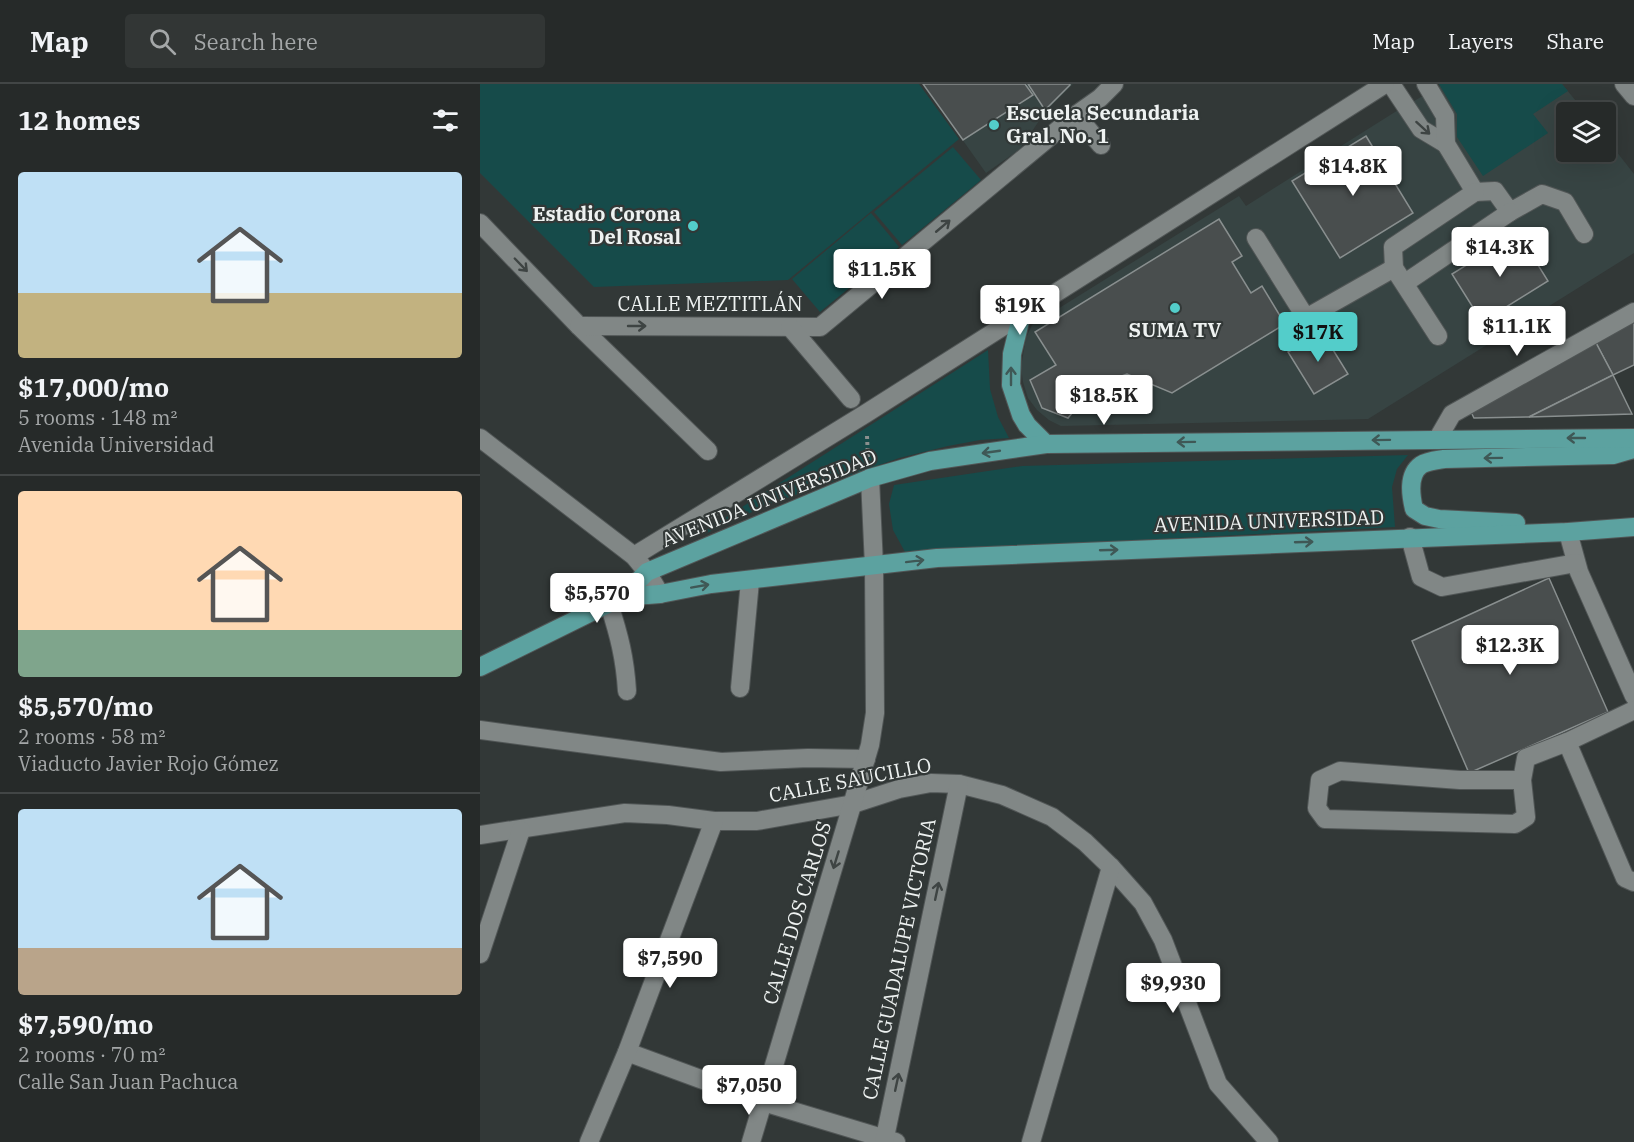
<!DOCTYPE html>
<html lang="en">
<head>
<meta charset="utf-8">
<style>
	body { margin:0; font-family:"IBM Plex Serif",serif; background:#323635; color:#f1f3f6; height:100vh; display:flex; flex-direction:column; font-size:22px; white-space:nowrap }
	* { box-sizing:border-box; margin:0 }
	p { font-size:20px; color:#a4a7a8 }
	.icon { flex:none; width:33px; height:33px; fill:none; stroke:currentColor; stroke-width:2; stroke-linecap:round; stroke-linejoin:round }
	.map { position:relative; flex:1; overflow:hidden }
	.sheet { display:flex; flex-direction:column; background:#262a29; width:480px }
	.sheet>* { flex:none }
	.controls { position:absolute; left:1076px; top:18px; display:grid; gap:12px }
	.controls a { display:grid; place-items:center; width:60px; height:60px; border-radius:6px; background:#262a29; box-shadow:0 6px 24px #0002,0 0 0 2px #424646; font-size:30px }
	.price { position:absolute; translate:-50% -51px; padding:0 14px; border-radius:6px; background:#fff; color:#222; font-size:20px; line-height:39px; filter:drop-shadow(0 2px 3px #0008) }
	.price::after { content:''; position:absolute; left:50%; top:36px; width:18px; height:14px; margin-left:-9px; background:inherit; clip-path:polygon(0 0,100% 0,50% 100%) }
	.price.on { background:#53cdca; color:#111 }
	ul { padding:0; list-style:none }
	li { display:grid; align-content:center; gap:12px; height:318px; padding:0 18px }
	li+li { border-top:2px solid #424646 }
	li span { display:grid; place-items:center; height:186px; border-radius:6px; color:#555 }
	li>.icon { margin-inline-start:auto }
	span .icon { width:108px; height:108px; fill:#fffc; stroke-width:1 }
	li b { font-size:26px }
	h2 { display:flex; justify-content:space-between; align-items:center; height:72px; padding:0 18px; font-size:26px }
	header { display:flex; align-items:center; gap:36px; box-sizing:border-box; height:84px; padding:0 30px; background:#262a29; border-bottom:2px solid #424646 }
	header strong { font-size:28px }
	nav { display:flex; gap:33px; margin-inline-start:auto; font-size:21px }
	.search { width:420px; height:54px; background:#323635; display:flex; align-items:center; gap:15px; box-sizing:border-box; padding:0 21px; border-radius:6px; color:#a4a7a8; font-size:22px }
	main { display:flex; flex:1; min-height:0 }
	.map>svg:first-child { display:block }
</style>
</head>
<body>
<header>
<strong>Map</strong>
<div class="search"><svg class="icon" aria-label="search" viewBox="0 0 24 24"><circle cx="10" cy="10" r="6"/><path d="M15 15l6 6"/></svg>Search here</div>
<nav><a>Map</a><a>Layers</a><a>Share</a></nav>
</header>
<main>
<section class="sheet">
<h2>12 homes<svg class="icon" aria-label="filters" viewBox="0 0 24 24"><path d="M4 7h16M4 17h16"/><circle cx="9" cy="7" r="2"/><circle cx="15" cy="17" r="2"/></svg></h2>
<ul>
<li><span style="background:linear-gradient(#bfe0f5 65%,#c2b280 0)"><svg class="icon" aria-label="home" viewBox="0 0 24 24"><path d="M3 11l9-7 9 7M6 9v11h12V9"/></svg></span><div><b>$17,000/mo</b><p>5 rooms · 148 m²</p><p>Avenida Universidad</p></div></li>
<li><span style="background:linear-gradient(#ffd9b3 75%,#7fa58c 0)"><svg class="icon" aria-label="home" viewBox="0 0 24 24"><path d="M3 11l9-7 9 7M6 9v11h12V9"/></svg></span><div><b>$5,570/mo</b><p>2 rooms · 58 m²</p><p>Viaducto Javier Rojo Gómez</p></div></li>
<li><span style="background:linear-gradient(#bfe0f5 75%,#b9a48a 0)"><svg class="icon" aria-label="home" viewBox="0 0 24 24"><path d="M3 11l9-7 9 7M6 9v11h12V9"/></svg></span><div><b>$7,590/mo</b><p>2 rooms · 70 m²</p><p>Calle San Juan Pachuca</p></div></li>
</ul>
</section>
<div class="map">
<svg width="1154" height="1058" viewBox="0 0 1154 1058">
	<rect width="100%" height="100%" fill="#323837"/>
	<g fill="#374443">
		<path d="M443,0H593L565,28L540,65L506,89Z"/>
		<path d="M959,0H1082L1105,28H1086V68H1125V53L1154,90V169L888,335L581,342L569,336L557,326L548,314L543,298L541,283L546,254L552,241L759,112L766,122L915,28L960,2Z"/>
	</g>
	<g fill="#164b4a">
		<path d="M0,0H439L479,55L308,196L114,203L0,89Z"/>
		<path d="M959,0H1082L1088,7L1053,30L1068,49L1003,92L977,53V30Z"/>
		<path d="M473,63L501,96L422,161L394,128Z"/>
		<path d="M391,129L419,163L340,228L312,195Z"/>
		<path d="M508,266L510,305L518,333L529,354L500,356L468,362L419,374L287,421L225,450L223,448Z"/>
		<path d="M928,371L917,385L912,403L915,443L425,468L413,446L409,420L414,401L542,382Z"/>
	</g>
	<g fill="#494e4e" stroke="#898f8f" stroke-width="1.5">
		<path d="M443,0H545L553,11L483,56Z"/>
		<path d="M548,0H590V1L565,26Z"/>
		<path d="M886,52L933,129L860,174L812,97Z"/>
		<path d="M739,135L762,172L752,178L771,209L782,202L805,240L692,309L647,290L614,302L588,334L562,324L550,296L576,281L555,248Z"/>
		<path d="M1038,149L1068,197L1002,238L972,190Z"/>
		<path d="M1154,235V281L1133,291L1115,257Z"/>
		<path d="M842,248L868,290L834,310L808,268Z"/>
		<path d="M1115,257L1133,291L1049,333L994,334L990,326Z"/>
		<path d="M1133,291L1152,330L1049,333Z"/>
		<path d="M1069,494L1128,628L989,689L932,557Z"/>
	</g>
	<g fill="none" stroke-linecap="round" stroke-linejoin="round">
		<defs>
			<g id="minor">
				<path d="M911,0L941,45L966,60"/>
				<path d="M946,0L965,32L966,60L995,108L1015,107L1030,128L1062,110L1085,118L1104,150"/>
				<path d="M1144,0L1154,12"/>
				<path d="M596,31L621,61"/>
				<path d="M0,139L99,242L228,367"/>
				<path d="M776,154L826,234L914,184"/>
				<path d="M925,199L1030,128"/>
				<path d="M99,242L340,243L596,31L620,14L634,0"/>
				<path d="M310,243L371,315"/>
				<path d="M958,252L914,184L913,163L995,108"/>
				<path d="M0,354L154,472L167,488L180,510"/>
				<path d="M957,356L972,330L1154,228"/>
				<path d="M1088,448L1099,488L1154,612"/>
				<path d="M930,453L941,493L962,503L1096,479"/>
				<path d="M154,472L385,330L905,0"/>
				<path d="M129,520C139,551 145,574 147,607"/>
				<path d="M260,604L270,497"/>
				<path d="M0,646L241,678L328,674L386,675"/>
				<path d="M1087,658L1145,794L1154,798"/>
				<path d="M1042,696H980L860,687L840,696L837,724L845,735L1035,740L1046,733L1042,696L1046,674L1087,658L1154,626"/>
				<path d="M0,751L145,729L188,731L234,737H277L373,720L419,705L451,699L479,700L522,711L572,733L605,758L631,783L663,819L683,856L738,1000L789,1058"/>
				<path d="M0,870L41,746"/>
				<path d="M147,968L283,1018L416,1058"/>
				<path d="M109,1058L147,968L234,737"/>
				<path d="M271,1058L390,661L395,629L394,482L390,394"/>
				<path d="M404,1058L479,700"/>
				<path d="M551,1058L631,783"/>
			</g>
			<g id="major">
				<path d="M542,229L532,270L531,301L541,331L547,341L566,360"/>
				<path d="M1036,439L959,435L945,432L934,425C931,412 927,391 941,381C947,377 958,376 964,375L1133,371L1154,365"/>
				<path d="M142,513L180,510L231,500L457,474L1088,448L1154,443"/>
				<path d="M0,583L142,513L167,488L390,394L450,377L504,369L566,360L1154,354"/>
			</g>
		</defs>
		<use href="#minor" stroke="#515656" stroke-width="20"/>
		<use href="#major" stroke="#515656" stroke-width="20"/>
		<path stroke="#8a8f8e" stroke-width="4" stroke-dasharray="3 3" stroke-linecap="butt" d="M387,352L388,374"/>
		<use href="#minor" stroke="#818786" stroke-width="18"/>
		<use href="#major" stroke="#5ca2a0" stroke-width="18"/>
	</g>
	<defs><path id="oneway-shaft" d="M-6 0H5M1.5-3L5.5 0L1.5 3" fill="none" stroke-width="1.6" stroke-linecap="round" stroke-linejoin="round" transform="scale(1.5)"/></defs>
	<g stroke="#3e4443">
		<use href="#oneway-shaft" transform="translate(943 44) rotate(42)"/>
		<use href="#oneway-shaft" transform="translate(463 142) rotate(-40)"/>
		<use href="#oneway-shaft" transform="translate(41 181) rotate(46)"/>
		<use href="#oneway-shaft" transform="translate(157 242)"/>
		<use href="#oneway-shaft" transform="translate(356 776) rotate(107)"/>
		<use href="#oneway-shaft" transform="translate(457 807) rotate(-78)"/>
		<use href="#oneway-shaft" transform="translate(417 998) rotate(-78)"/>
	</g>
	<g stroke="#3f5856">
		<use href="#oneway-shaft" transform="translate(531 292) rotate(-90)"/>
		<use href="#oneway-shaft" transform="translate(1096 354) rotate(180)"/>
		<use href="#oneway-shaft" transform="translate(901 356) rotate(179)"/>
		<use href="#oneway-shaft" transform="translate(706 358) rotate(179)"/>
		<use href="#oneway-shaft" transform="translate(511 368) rotate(172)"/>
		<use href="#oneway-shaft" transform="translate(1013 374) rotate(179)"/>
		<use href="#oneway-shaft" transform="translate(824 458) rotate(-2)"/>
		<use href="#oneway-shaft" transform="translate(629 466) rotate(-2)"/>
		<use href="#oneway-shaft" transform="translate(435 477) rotate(-7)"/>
		<use href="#oneway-shaft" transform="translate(220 502) rotate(-10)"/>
	</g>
	<g fill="#53cdca" stroke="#323837" stroke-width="2">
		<circle cx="514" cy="41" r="6"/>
		<circle cx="213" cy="142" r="6"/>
		<circle cx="695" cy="224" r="6"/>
	</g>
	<g text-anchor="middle" stroke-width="4.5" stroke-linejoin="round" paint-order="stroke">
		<g font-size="20" font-weight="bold" fill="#eef2f1" stroke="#323837" text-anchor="start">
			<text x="526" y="36">Escuela Secundaria<tspan x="526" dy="23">Gral. No. 1</tspan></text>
			<text x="201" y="137" text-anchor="end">Estadio Corona<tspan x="201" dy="23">Del Rosal</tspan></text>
			<text x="695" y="253" text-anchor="middle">SUMA TV</text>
		</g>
		<g font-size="20" fill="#eef2f1" stroke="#323837">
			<text x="230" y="227">CALLE MEZTITLÁN</text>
			<text transform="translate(289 414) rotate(-22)" y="7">AVENIDA UNIVERSIDAD</text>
			<text transform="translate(789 437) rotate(-2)" y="7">AVENIDA UNIVERSIDAD</text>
			<text transform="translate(370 696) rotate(-11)" y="7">CALLE SAUCILLO</text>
			<text transform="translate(317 829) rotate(-73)" y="7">CALLE DOS CARLOS</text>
			<text transform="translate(419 875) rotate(-78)" y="7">CALLE GUADALUPE VICTORIA</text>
		</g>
	</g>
</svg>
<div class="controls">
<a><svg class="icon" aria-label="layers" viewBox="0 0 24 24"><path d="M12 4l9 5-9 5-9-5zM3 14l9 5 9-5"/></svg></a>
</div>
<b class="price" style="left:873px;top:113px">$14.8K</b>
<b class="price" style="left:1020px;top:194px">$14.3K</b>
<b class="price" style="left:402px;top:216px">$11.5K</b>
<b class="price" style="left:540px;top:252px">$19K</b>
<b class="price" style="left:1037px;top:273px">$11.1K</b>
<b class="price on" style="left:838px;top:279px">$17K</b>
<b class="price" style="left:624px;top:342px">$18.5K</b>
<b class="price" style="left:117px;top:540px">$5,570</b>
<b class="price" style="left:1030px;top:592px">$12.3K</b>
<b class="price" style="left:190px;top:905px">$7,590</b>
<b class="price" style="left:693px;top:930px">$9,930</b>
<b class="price" style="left:269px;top:1032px">$7,050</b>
</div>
</main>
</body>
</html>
